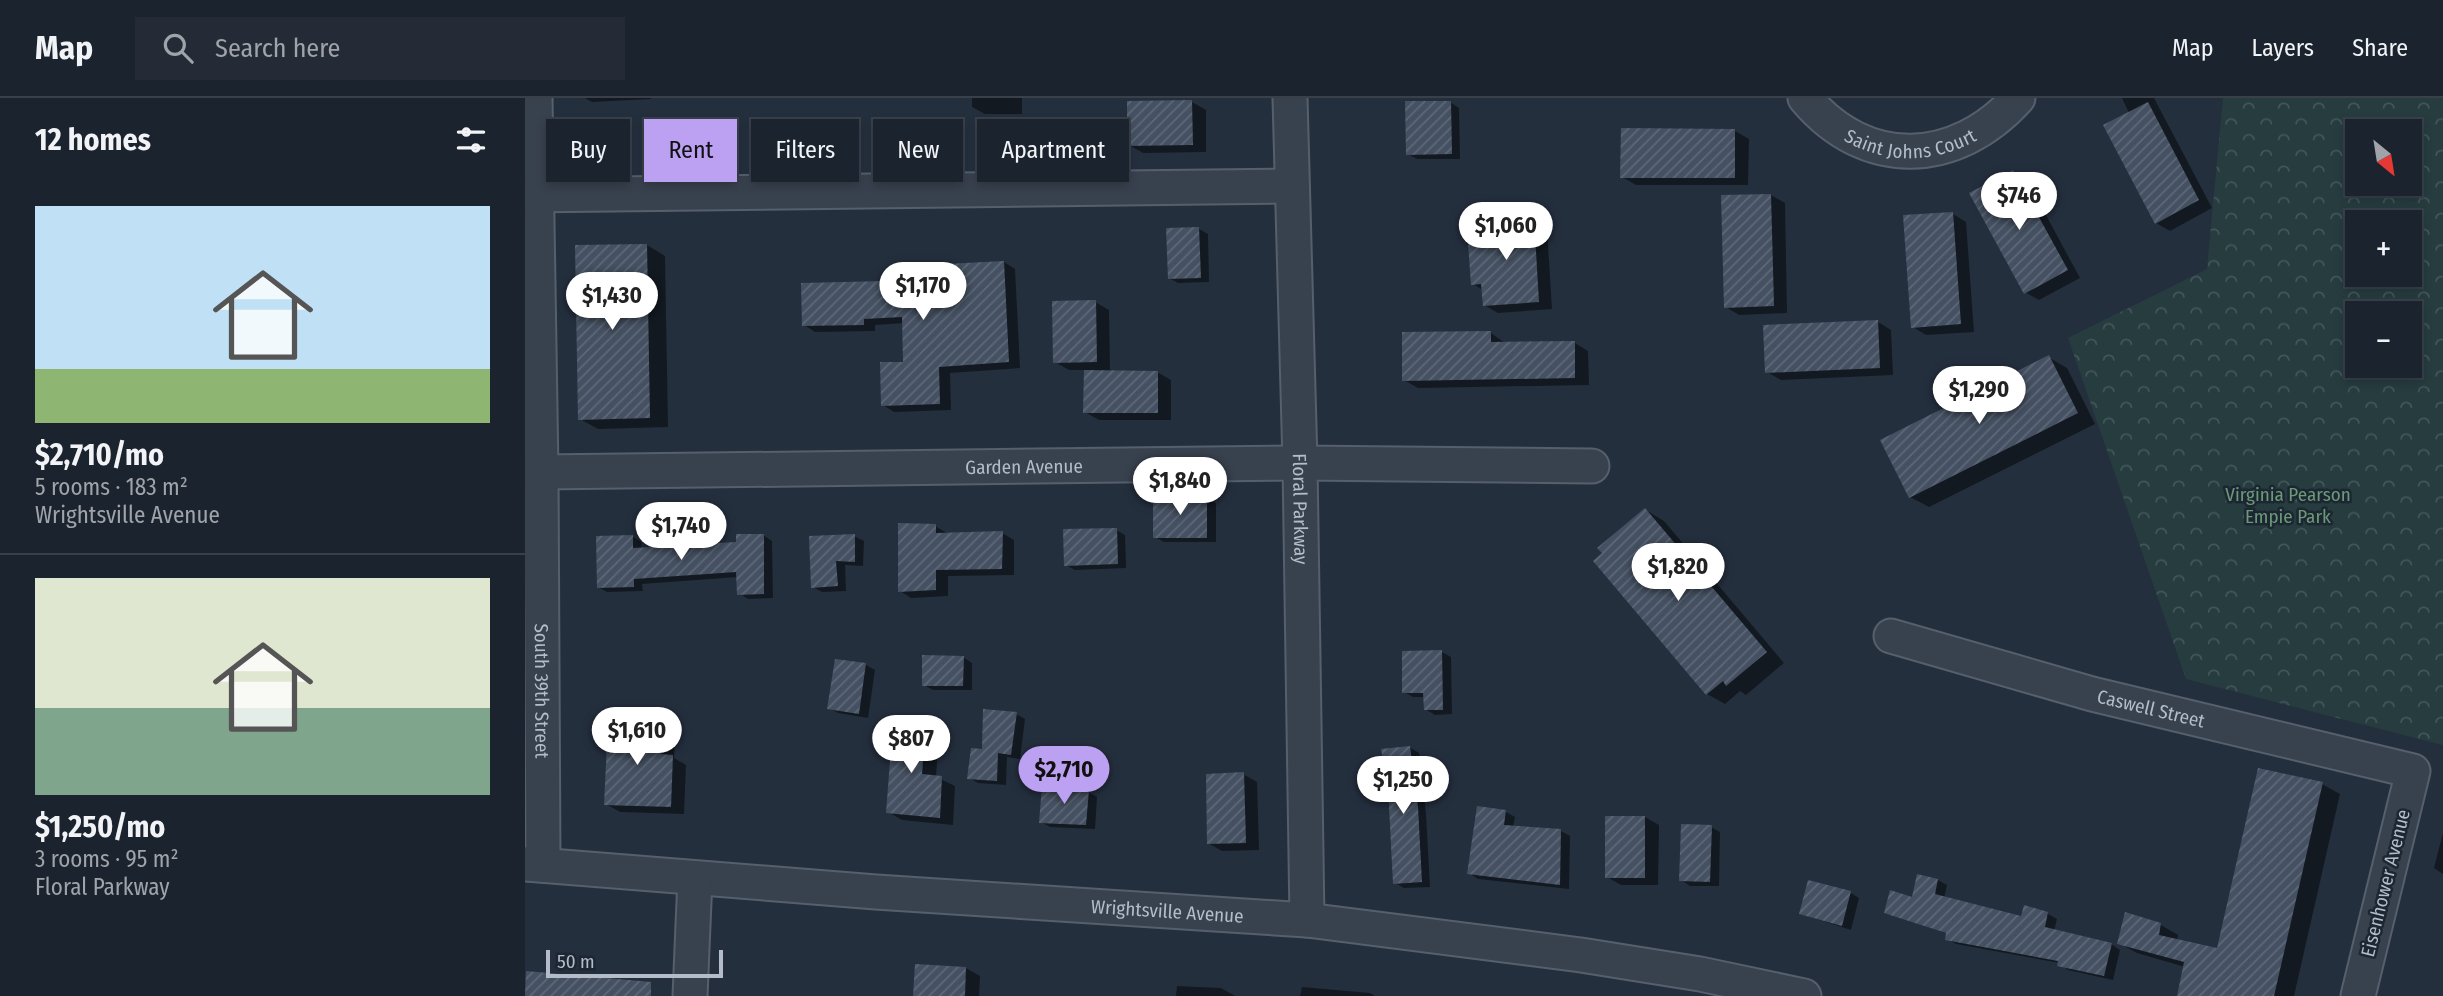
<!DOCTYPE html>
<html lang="en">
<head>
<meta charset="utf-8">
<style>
	body { margin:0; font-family:"Fira Sans Condensed",sans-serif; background:#242b36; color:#f1f3f6; height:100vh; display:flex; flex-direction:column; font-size:26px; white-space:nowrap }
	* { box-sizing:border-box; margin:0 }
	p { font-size:23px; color:#a0a4aa }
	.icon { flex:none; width:38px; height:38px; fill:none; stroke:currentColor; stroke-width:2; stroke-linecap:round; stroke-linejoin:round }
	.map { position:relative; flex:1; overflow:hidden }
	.sheet { display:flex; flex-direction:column; background:#1b232e; width:525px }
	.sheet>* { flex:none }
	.guide { position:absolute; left:21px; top:21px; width:665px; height:63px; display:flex; gap:14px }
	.needle { width:46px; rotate:150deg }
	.controls { position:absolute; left:1820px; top:21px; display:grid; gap:14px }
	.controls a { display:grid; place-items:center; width:77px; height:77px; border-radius:0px; background:#1b232e; box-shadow:0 4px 10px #0003,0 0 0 2px #39404a; font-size:35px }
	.scale { position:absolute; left:21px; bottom:18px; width:177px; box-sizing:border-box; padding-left:7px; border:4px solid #b4bcc9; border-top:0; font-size:19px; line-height:24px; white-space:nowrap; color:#b4bcc9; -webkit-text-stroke:5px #1d2633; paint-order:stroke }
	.price { position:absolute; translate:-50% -60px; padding:0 16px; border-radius:24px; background:#fff; color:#222; font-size:23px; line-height:46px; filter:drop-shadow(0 2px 4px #0008) }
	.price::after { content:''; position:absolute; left:50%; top:42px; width:21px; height:16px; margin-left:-10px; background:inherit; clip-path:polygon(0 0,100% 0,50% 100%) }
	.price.current { background:#bca0f2; color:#111 }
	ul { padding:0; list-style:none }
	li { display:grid; align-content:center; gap:14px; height:371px; padding:0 35px }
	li+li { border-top:2px solid #39404a }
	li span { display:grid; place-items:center; height:217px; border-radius:0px; color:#555 }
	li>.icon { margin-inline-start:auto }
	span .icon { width:126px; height:126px; fill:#fffc; stroke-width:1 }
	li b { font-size:30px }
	h2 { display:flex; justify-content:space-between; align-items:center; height:84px; padding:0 35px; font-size:30px }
	.chip { padding:0 24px; border-radius:0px; background:#1b232e; box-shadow:0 4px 10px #0003,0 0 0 2px #39404a; font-size:24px; line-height:63px }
	.chip.current { background:#bca0f2; color:#111 }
	header { display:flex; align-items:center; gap:42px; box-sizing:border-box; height:98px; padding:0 35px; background:#1b232e; border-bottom:2px solid #39404a }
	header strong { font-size:33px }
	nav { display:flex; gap:38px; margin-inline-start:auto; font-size:24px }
	.search { width:490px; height:63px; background:#242b36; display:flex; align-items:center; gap:18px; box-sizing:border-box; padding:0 24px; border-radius:0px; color:#a0a4aa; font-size:26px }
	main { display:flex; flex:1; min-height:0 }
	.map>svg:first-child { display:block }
</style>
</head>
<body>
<header>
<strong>Map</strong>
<div class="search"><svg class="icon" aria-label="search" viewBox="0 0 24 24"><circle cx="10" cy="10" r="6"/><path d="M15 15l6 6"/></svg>Search here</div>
<nav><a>Map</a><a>Layers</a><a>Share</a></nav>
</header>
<main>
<section class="sheet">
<h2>12 homes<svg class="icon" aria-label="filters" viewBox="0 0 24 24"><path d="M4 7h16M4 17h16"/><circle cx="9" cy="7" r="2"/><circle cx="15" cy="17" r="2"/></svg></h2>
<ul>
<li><span style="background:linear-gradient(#bfe0f5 75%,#8fb573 0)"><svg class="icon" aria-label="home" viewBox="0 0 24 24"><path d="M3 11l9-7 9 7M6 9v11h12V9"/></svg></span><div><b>$2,710/mo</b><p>5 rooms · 183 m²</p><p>Wrightsville Avenue</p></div></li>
<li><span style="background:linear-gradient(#dfe7d0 60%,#7fa58c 0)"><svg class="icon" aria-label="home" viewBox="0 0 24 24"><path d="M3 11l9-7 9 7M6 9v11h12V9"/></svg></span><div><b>$1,250/mo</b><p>3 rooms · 95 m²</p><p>Floral Parkway</p></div></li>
</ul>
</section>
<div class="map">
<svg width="1918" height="898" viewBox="0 0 1918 898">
	<defs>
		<pattern id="forest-crowns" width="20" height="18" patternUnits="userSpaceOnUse" patternTransform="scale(1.75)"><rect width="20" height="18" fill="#263c3f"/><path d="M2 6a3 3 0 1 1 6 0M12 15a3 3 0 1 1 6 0" fill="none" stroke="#435659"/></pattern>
		<pattern id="building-hatch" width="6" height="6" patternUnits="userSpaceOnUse" patternTransform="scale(1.75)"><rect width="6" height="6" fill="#455162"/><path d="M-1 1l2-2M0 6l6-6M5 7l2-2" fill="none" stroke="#5d6877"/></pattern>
	</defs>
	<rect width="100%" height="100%" fill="#242f3e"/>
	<path fill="url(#forest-crowns)" fill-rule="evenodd" d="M1698,0H1918V647L1661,581L1543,240L1682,171ZM1832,33H1885V86H1832ZM1832,124H1885V177H1832ZM1832,215H1885V268H1832Z"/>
	<g fill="#0007">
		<path d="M60,0H126V1L67,4Z"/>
		<path d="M447,0H497V16H460L447,9Z"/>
		<path d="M1597,0H1629L1687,110L1645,133L1631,125L1604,15Z"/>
		<path d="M667,4L681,12V54L618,55L604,47Z"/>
		<path d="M925,4L934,10L935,61H892L883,56Z"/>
		<path d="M1210,33L1224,41L1223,87H1111L1097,79Z"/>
		<path d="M1488,74L1502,82L1555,180L1514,202L1500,194Z"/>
		<path d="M1246,97L1260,105L1262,215L1214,217L1201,209Z"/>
		<path d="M1428,116L1441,124L1449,234L1401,237L1388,229Z"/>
		<path d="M1008,122L1022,130L1027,211L973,215L959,207L958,192L948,186L958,146Z"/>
		<path d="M674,131L683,136L684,184L653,185L644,180Z"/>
		<path d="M122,147L140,158L143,329L73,331L55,321Z"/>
		<path d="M479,164L490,171L495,270L425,275L426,312L369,314L358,307L380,266L379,225L350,227V233L290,234L279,227L363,185Z"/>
		<path d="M570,204L584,212L585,274H632L646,282V322H574L560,314V272H544L530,264Z"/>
		<path d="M1353,224L1366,232L1368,277L1256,282L1242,274Z"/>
		<path d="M966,235L980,245H1050L1063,253L1064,287L893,290L879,282Z"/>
		<path d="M1523,259L1542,270L1570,326L1404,409L1385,399Z"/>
		<path d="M682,400L691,405V444H639L630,439Z"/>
		<path d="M1121,412L1139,423L1259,565L1221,597L1215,593L1200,606L1182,596Z"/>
		<path d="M410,428L422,435H477L489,442V477L423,478V498L386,500L375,493Z"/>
		<path d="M591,432L600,437L601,470L550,472L541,467Z"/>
		<path d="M238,437L247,443L248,500L223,501L214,495L213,479L117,486L118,493L82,494L73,489L107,438L116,444L117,451L213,446Z"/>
		<path d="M329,438L339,443L338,468L320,467L321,493L297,494L288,489Z"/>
		<path d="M879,554H917L926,559L927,616L910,617L900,611V599H888L879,594Z"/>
		<path d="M438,559L447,565V592H408L399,587Z"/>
		<path d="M341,567L350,572L343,620L313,615L304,610Z"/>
		<path d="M491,616L500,621L495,661L482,659L481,687L453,685L444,680L459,653Z"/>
		<path d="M137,628L150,636L149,660L161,667L159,716L95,714L81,706Z"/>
		<path d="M400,629L414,637L411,679L430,688L428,727L377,722L363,714Z"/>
		<path d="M884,649L894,655L901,716L905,789L879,790L870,785Z"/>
		<path d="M718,676L732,684L734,752L697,753L683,745Z"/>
		<path d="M1797,686L1815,696L1769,898H1654L1660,869L1612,855L1594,845L1601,817L1636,827L1653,837L1652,843L1693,852Z"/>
		<path d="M563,694L572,699L570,731L525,729L516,724Z"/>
		<path d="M954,710L981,714L990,719L988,729L1036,733L1045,738L1044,791L953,781L944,775Z"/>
		<path d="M1120,719L1134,727L1133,787H1096L1082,779Z"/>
		<path d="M1186,729L1195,734L1194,788H1165L1156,782Z"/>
		<path d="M1918,735V776L1909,770Z"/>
		<path d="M1413,782L1422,787L1419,800L1498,820L1523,816L1532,821L1529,833L1586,846L1595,852L1588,882L1543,872L1535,865L1431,846L1422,841L1423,836L1361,814L1388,802Z"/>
		<path d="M1326,795L1334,800L1326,832L1276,816Z"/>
		<path d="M441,870L455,878L454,898H390Z"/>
		<path d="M652,888L696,890L710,898H651Z"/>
		<path d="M777,889L845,895L850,898H775Z"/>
	</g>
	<g fill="url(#building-hatch)">
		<path d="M667,2L668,47L602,48V3Z"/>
		<path d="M880,3H926L927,56L881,57Z"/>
		<path d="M1623,4L1674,102L1630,126L1578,27Z"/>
		<path d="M1096,30L1210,31V80H1095Z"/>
		<path d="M1488,72L1543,172L1499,196L1444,95Z"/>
		<path d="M1246,96L1249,208L1199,210L1196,97Z"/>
		<path d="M1428,114L1436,226L1386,230L1378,117Z"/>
		<path d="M1009,120L1014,204L958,208L956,186L946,187L943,145L956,144L954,124Z"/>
		<path d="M674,129L676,180L643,181L641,130Z"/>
		<path d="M122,146L125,320L53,322L50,147Z"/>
		<path d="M479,163L484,264L414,269L415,306L356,308L355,264H378L377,219L339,221V227L277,228L276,185L361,183V179L403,176L402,167Z"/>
		<path d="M571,202L572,264L528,265L527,203Z"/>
		<path d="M1353,222L1355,270L1240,275L1238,227Z"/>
		<path d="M966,233V244L1050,243V280L877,283V234Z"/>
		<path d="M1524,257L1553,315L1384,400L1355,342Z"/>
		<path d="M559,272L633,273V315H558Z"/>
		<path d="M682,398V440H628V399Z"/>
		<path d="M1120,410L1242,554L1201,588L1198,583L1181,597L1068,463L1077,455L1072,450Z"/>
		<path d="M373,425L411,426V435L478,433L477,471L411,472V492L373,494Z"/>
		<path d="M592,430L593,466L539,468L538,431Z"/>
		<path d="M211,436H239V496L212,497L211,474L109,481V489L72,490L71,438L108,437V450L211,444Z"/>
		<path d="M330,436V464L311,463L313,488L286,490L284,438Z"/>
		<path d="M917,552L918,612H899L898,595H877V553Z"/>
		<path d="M397,557L439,558L438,588H397Z"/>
		<path d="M310,561L341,565L334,616L302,611Z"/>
		<path d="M458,611L492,614L486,657L473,655L472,683L442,681L446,650L457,651Z"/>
		<path d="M83,624L137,626L136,656L148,657L146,709L79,707Z"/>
		<path d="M368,624L401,628L397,676L417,678L415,720L361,715Z"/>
		<path d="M885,648L893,709L897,784L868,786L863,689L856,651Z"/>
		<path d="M1733,670L1798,684L1749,898H1652L1659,864L1592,846L1600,814L1636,825L1634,837L1692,850Z"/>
		<path d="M719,674L721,745L682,746L681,676Z"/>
		<path d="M517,688L564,692L561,727L514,725Z"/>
		<path d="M952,708L981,712L979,727L1036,731L1035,787L942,776Z"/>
		<rect x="1080" y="718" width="40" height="62"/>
		<path d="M1156,726L1187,727L1185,784L1154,783Z"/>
		<path d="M1392,776L1413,781L1410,796L1496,818L1499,807L1523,814L1520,829L1587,845L1579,878L1532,868L1533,863L1420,842L1421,835L1359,815L1365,792L1387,799Z"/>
		<path d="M1283,782L1326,793L1317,828L1274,816Z"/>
		<path d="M390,866L441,869L440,898H388Z"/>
		<path d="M1,873L126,884V898H0Z"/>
	</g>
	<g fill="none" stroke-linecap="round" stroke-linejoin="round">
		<defs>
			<g id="minor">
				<path id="s1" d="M10,0L16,374L18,767"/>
				<path id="s2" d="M765,0L775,365L782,822"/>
				<path id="s3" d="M1280,0C1341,73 1431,69 1493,0"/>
				<path d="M0,97L767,88"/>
				<path id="s4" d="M16,374L775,365L1067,368"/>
				<path id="s5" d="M1366,538L1567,596L1888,673L1833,898"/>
				<path id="s6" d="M0,766L351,794L782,822L1056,857L1175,876L1279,898"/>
				<path d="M165,898L170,780"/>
			</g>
		</defs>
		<use href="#minor" stroke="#565f6c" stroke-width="37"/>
		<use href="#minor" stroke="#38414e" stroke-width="33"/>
	</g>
	<g text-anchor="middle" stroke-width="5" stroke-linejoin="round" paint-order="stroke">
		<g font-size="19" fill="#b4bcc9" stroke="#1d2633">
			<text dy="7" stroke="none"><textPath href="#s3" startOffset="122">Saint Johns Court</textPath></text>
			<text dy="7" stroke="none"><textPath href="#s4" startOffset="483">Garden Avenue</textPath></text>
			<text dy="7" stroke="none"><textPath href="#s2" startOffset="411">Floral Parkway</textPath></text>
			<text dy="7" stroke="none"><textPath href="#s1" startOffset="593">South 39th Street</textPath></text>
			<text dy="7" stroke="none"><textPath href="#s5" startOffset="270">Caswell Street</textPath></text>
			<text transform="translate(1860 785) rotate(-76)" y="7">Eisenhower Avenue</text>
			<text dy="7" stroke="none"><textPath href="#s6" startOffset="644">Wrightsville Avenue</textPath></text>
		</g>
		<g font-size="19" fill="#6b9a76" stroke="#1d2633">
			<text x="1763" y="403">Virginia Pearson<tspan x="1763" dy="22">Empie Park</tspan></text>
		</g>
	</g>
</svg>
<div class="controls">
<a><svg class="needle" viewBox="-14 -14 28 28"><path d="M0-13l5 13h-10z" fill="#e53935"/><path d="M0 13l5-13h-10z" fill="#a0a4aa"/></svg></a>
<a>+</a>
<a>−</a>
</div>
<div class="scale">50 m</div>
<b class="price" style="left:1494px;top:134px">$746</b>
<b class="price" style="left:981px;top:164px">$1,060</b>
<b class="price" style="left:398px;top:224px">$1,170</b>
<b class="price" style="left:87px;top:234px">$1,430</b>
<b class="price" style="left:1454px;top:328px">$1,290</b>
<b class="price" style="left:655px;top:419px">$1,840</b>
<b class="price" style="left:156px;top:464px">$1,740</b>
<b class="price" style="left:1153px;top:505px">$1,820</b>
<b class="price" style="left:112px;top:669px">$1,610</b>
<b class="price" style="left:386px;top:677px">$807</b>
<b class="price current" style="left:539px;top:708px">$2,710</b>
<b class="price" style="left:878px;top:718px">$1,250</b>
<div class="guide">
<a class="chip">Buy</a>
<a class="chip current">Rent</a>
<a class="chip">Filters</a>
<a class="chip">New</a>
<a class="chip">Apartment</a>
</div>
</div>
</main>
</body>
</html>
